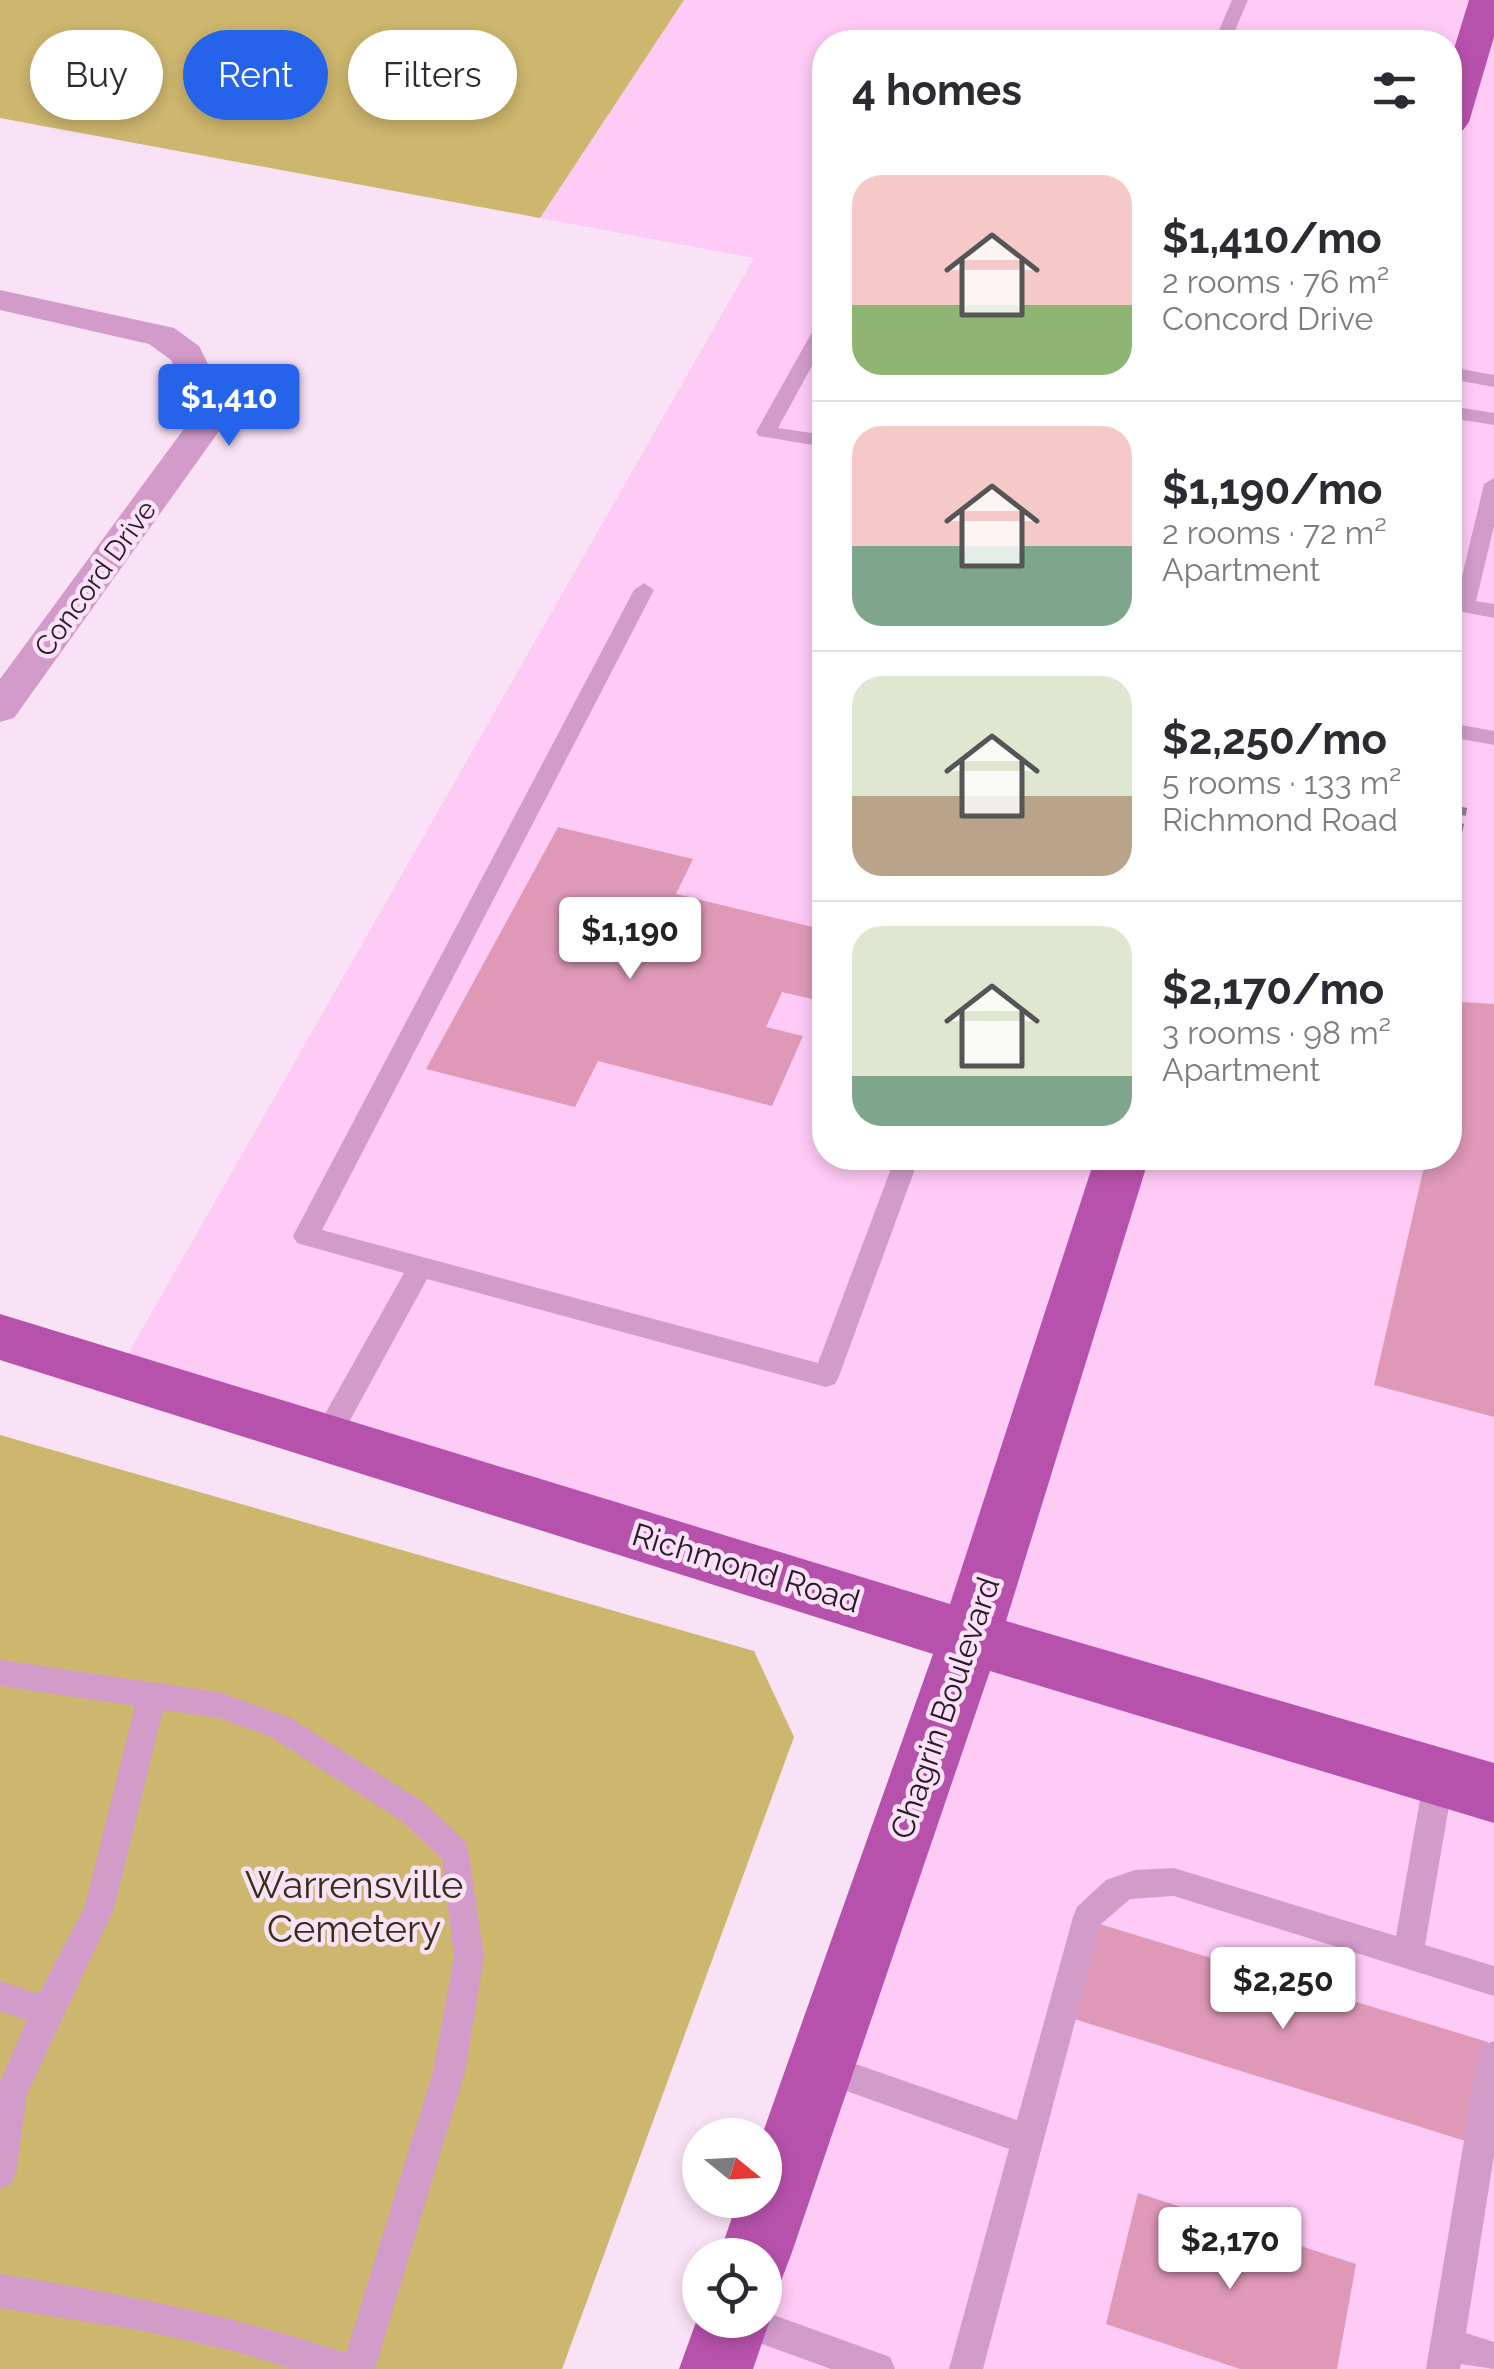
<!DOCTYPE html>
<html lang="en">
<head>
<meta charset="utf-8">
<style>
	body { margin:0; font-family:Raleway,sans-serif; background:#f7f7f7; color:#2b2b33; height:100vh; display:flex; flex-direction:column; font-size:38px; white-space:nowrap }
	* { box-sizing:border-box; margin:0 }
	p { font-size:32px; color:#7c7c81 }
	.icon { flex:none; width:55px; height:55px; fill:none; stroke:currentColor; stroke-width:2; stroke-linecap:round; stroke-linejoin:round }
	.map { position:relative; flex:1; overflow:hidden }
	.details { position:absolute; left:812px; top:30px; width:650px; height:1140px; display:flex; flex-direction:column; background:#fff; border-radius:40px; box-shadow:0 5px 15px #0003 }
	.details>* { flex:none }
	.top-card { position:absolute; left:30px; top:30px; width:632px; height:90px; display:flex; gap:20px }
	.needle { width:65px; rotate:108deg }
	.fabs { position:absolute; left:682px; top:2118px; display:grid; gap:20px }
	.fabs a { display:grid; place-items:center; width:100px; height:100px; border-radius:50%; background:#fff; box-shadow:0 5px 15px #0003; font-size:50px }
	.price { position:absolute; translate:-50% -85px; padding:0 22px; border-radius:10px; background:#fff; color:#222; font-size:32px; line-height:65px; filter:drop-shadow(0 2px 5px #0008) }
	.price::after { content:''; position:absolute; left:50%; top:60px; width:30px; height:22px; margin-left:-15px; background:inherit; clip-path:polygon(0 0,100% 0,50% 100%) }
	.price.selected { background:#2563eb; color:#fff }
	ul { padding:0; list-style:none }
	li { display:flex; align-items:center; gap:30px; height:250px; padding:0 40px }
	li+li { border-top:2px solid #e1e1e2 }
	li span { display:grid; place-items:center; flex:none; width:280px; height:200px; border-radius:30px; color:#555 }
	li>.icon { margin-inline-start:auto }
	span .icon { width:120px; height:120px; fill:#fffc; stroke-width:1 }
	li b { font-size:42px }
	h2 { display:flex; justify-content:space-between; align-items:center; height:120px; padding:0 40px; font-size:42px }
	.pill { padding:0 35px; border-radius:45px; background:#fff; box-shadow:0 5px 15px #0003; font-size:35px; line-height:90px }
	.pill.selected { background:#2563eb; color:#fff }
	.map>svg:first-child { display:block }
</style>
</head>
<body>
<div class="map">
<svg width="1494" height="2369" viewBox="0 0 1494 2369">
	<rect width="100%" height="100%" fill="#fae2f6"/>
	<path fill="#fecaf6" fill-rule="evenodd" d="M684,0H1494V2369H736L765,2320V2278L970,1638L117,1373L754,258L540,218ZM825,42H1450V1158H825Z"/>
	<g fill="#cdb66d">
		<path d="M0,0H684L540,218L0,118Z"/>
		<path d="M0,1435L754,1651L794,1737L562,2369H0Z"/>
	</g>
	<g fill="#df99b7">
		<path d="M558,827L693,859L676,894L825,930V979L816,1000L782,992L766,1027L803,1036L772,1106L598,1061L575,1107L426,1069Z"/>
		<path d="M1461,1002L1494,1004V1417L1374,1385L1426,1158H1450V1050Z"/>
		<path d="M1096,1923L1488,2042L1472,2143L1071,2018Z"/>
		<path d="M1138,2193L1356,2264L1337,2369H1240L1106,2324Z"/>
	</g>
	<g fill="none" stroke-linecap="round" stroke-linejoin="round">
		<path stroke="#937c90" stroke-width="6" stroke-dasharray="8 8" stroke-linecap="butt" d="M1450,878L1465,804"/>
		<g fill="#d29bca" fill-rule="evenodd">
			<path d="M1232,0H1248L1230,42H1214Z"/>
			<path d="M953,32L993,42L947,40L945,37Z"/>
			<path d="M825,319V342L778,428L825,435V447L759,436L756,432L816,325Z"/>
			<path d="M1450,367L1494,375V387L1450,379Z"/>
			<path d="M1450,406L1494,413V425L1450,418Z"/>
			<path d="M1494,478V526L1476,601L1494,604V618L1458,611L1455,606L1484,484Z"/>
			<path d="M644,583L654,590L322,1230L818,1363L895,1158H919L839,1376L835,1384L826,1387L427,1279L336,1446L326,1449L316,1446L313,1438L316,1430L404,1273L297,1243L293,1236L634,590Z"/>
			<path d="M1450,723L1494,731V745L1450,737Z"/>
			<path d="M0,1660L219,1692L291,1718L423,1802L467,1843L484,1957L465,2072L375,2369H292L238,2352L144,2331L0,2308V2274C118,2293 232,2315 346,2353L433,2072L454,1957L442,1859L403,1822L271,1737L219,1718L163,1710L114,1909L27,2094L16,2173L11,2184L0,2189V2082L27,2020L0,2011V1981L39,1994L85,1906L135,1706L0,1686Z"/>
			<path d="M1439,1764L1449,1767L1454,1777L1425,1945L1494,1966V1996L1174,1896L1130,1899L1101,1924L983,2369H949L1009,2149L810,2078L805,2067L810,2056L821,2052L1017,2120L1073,1917L1077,1907L1106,1880L1135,1870L1174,1868L1396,1936L1424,1777L1429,1767Z"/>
			<path d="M1494,2041V2155L1466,2333L1494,2342V2369L1461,2364L1460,2369H1426L1478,2056L1483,2045Z"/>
			<path d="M765,2312L890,2357L895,2369H831L729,2332L724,2320H765Z"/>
		</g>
		<path fill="#d29bca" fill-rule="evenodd" d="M0,290L174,328L199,346L228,404L222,427L14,718L0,722V679L186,426L192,404L171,360L149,344L0,310Z"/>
		<g fill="#b752ac" fill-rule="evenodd">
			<path d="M1469,0H1494V37L1469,122L1463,130L1450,133V62Z"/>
			<path d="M1095,1158H1149L1006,1621L1494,1763V1823L990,1671L791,2255L781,2281L765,2287V2255H719L738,2200H765V2135H762L933,1654L0,1360V1314L950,1604Z"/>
			<path d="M765,2308L770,2320L753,2369H679L700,2311V2320H765Z"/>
		</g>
	</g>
	<g text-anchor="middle" stroke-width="9" stroke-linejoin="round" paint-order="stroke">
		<g font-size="28" fill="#2d172a" stroke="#fae2f6">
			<text transform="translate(95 578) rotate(-54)" y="10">Concord Drive</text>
		</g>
		<g font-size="32" fill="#2d172a" stroke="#fae2f6">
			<text transform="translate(746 1568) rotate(17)" y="11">Richmond Road</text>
			<text transform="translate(945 1708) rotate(-71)" y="11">Chagrin Boulevard</text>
		</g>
		<g font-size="38" fill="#352e1a" stroke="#fae2f6">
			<text x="354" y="1898">Warrensville<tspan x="354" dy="44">Cemetery</tspan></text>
		</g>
	</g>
</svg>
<div class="fabs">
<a><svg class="needle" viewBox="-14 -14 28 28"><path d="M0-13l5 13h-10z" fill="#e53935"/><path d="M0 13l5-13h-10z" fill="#7c7c81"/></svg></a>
<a><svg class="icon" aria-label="locate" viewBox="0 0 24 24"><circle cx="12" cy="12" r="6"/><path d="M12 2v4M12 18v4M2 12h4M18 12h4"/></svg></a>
</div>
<b class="price selected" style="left:229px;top:449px">$1,410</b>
<b class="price" style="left:630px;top:982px">$1,190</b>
<b class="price" style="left:1283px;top:2032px">$2,250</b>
<b class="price" style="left:1230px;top:2292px">$2,170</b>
<div class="top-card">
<a class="pill">Buy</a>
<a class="pill selected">Rent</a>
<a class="pill">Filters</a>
</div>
<section class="details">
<h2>4 homes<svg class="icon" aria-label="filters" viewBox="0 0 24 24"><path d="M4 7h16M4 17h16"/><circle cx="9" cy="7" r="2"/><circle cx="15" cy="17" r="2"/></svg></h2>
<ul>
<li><span style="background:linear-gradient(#f6c9c9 65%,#8fb573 0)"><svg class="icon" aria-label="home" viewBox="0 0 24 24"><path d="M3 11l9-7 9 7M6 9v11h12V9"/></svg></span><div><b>$1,410/mo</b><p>2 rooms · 76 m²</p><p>Concord Drive</p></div></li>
<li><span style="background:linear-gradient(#f6c9c9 60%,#7fa58c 0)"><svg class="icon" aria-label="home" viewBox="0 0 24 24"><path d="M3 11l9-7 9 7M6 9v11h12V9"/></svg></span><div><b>$1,190/mo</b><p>2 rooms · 72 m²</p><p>Apartment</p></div></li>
<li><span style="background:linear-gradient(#dfe7d0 60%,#b9a48a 0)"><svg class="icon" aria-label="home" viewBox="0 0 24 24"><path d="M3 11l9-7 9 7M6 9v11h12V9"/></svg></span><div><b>$2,250/mo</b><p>5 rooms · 133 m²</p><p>Richmond Road</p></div></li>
<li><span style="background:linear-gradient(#dfe7d0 75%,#7fa58c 0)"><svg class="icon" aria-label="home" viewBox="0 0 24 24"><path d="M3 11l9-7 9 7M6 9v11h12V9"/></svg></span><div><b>$2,170/mo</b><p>3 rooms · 98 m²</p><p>Apartment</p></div></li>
</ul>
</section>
</div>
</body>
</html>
